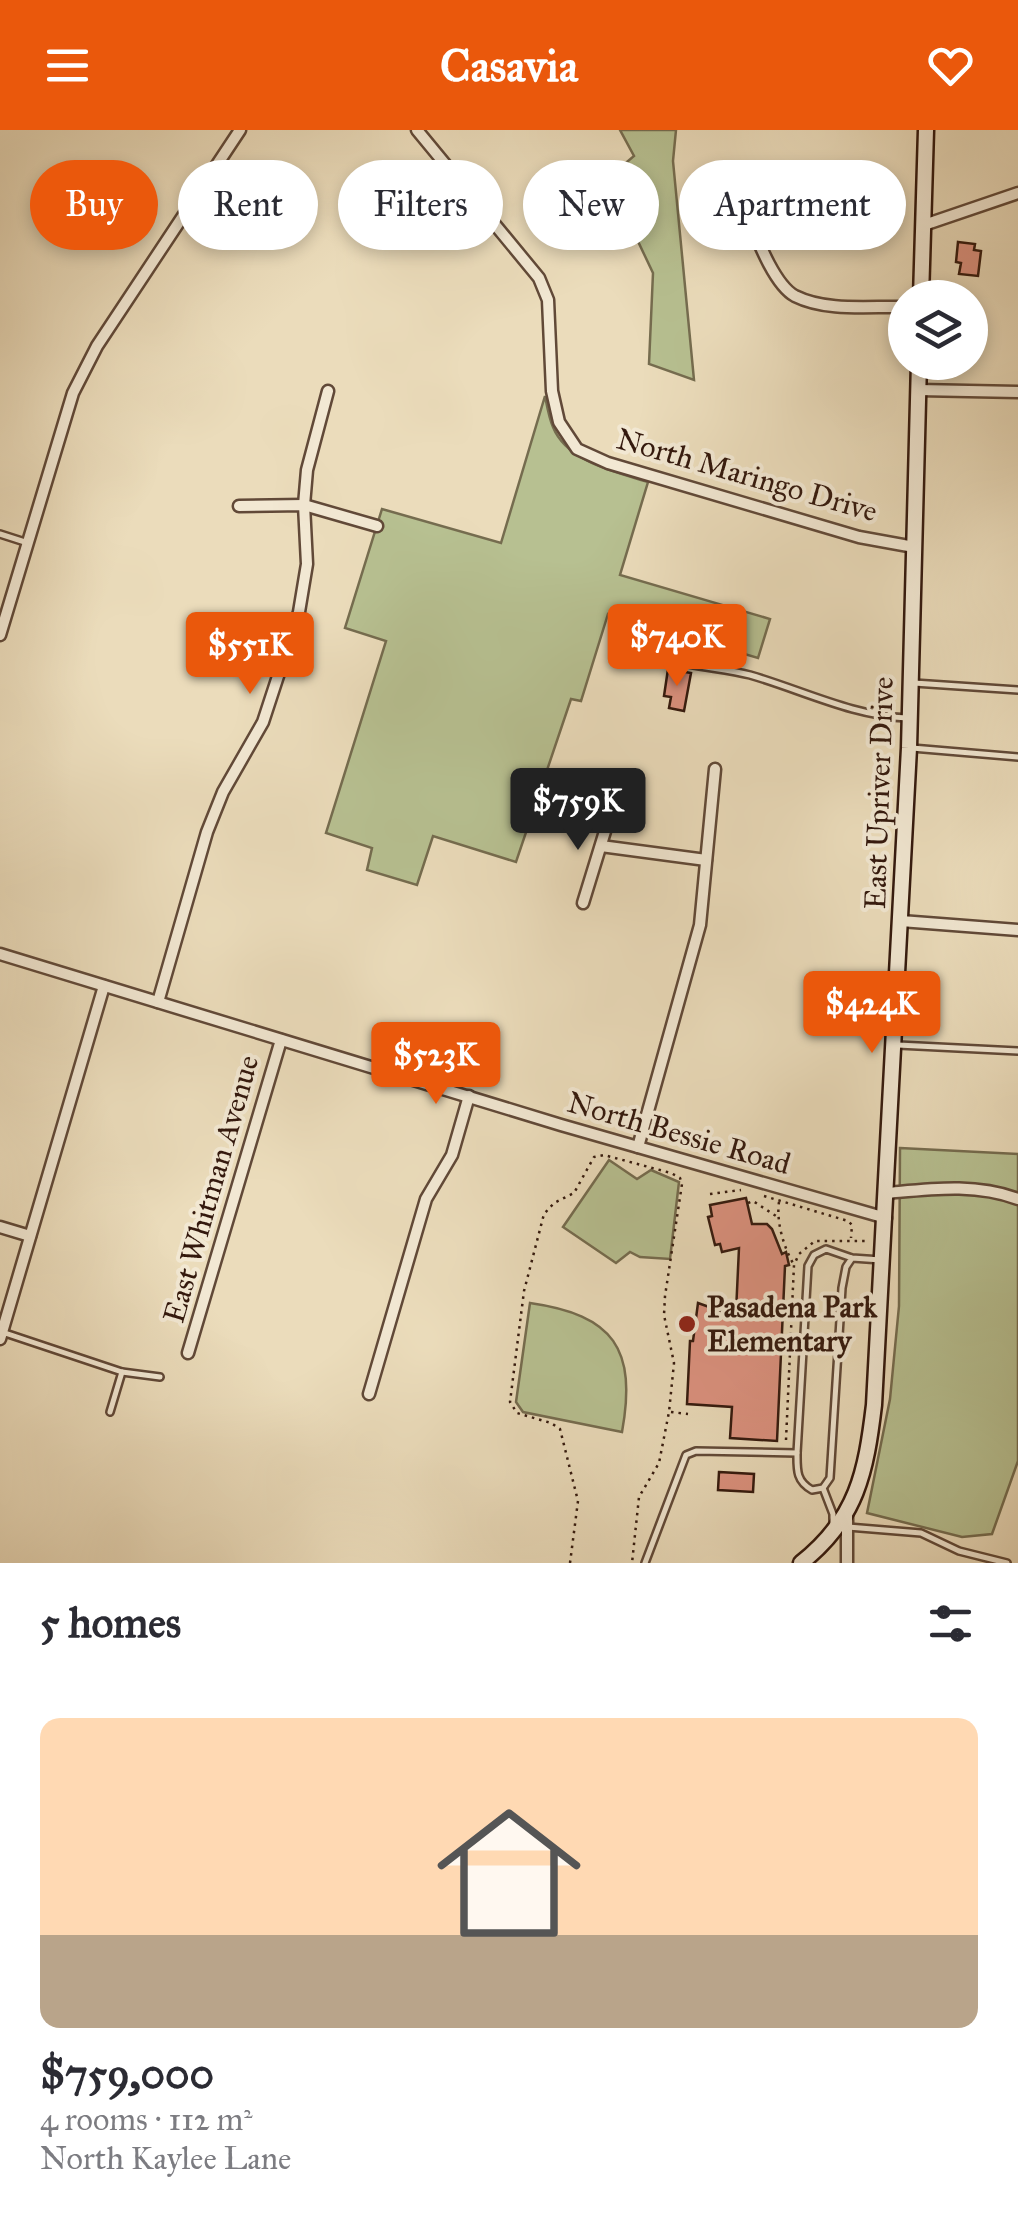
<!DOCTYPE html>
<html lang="en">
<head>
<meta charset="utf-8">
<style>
	body { margin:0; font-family:"IM FELL Great Primer",serif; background:#f2f2f3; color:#2b2b33; height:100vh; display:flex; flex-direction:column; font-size:38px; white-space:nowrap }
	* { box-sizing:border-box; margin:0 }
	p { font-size:32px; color:#7c7c81 }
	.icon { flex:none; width:55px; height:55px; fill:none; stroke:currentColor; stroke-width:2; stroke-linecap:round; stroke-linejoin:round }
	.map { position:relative; height:1433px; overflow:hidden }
	.details { display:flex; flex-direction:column; background:#fff; flex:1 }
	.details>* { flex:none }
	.guide { position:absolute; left:30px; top:30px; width:960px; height:90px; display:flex; gap:20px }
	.buttons { position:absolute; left:888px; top:150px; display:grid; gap:20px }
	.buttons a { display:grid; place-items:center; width:100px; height:100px; border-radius:50%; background:#fff; box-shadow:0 5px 15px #0003; font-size:50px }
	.price { position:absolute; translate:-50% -85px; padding:0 22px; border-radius:10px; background:#ea580c; color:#fff; font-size:32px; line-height:65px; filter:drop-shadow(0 2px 5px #0008) }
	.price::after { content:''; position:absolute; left:50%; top:60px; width:30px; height:22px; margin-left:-15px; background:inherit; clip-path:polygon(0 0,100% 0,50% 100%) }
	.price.on { background:#222; color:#fff }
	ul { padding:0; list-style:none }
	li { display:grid; align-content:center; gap:20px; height:530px; padding:0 40px }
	li span { display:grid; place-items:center; height:310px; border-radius:20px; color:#555 }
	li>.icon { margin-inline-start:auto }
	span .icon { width:180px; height:180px; fill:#fffc; stroke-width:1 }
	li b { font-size:42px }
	h2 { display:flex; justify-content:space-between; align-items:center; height:120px; padding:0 40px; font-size:42px }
	.chip { padding:0 35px; border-radius:45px; background:#fff; box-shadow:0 5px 15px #0003; font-size:35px; line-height:90px }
	.chip.on { background:#ea580c; color:#fff }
	header { display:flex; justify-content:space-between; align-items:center; height:130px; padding:0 40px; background:#ea580c; color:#fff; font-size:45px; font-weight:700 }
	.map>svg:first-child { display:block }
</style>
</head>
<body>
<header><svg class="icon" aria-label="menu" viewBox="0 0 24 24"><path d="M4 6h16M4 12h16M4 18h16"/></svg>Casavia<svg class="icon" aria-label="heart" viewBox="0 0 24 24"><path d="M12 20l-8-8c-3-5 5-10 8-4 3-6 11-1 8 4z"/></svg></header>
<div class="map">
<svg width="1018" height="1433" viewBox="0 0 1018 1433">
	<rect width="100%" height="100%" fill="#ebdcbb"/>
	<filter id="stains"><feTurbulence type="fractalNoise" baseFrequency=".002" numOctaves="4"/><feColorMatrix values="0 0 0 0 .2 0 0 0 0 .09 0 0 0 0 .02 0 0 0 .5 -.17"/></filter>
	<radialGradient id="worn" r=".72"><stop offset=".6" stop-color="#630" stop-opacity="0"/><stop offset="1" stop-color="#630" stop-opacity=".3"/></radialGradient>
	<g fill="#b7c091" stroke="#756c4f" stroke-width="2.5">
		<path d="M620,0H676L673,31L694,250L649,234L653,143L608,48L634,26Z"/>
		<path d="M545,266C547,276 549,288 553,297C567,332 616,342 648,352L620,445L770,489L758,528L608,484L581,571L571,569L516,732L433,706L417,755L367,740L372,718L326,703L386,511L345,498L382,379L501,413Z"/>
		<path d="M900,1018L1018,1024V1331L992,1404L962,1407L867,1383L890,1269L899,1176Z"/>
		<path d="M609,1030L637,1049L651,1040L679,1052L670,1129L640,1127L630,1122L616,1133L563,1097Z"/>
		<path d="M530,1173C614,1185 637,1219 622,1302L523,1282L516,1272Z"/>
	</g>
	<g fill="#dd9280" stroke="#33180d" stroke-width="2.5">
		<path d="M958,112L975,114L974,120L981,121L978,146L959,144L961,133L956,132Z"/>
		<path d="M668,539L691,543L684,581L669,578L671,567L664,566Z"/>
		<path d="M746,1068L752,1094H767L772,1099L782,1124L786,1122L789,1135L785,1136L777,1311L730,1308L732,1277L687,1274L690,1211H693L698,1173L723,1182H736L739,1118L722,1122L720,1114L715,1115L708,1087L712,1086L710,1075Z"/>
		<path d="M719,1342L754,1344L753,1362L718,1360Z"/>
	</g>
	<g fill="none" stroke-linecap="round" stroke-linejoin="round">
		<defs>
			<g id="service">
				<path d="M0,404L28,413"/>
				<path d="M689,534C709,538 730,540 750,545C802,560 853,586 907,588"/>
				<path d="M914,553L1018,560"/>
				<path d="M912,618L1018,627"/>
				<path d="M898,915L1018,921"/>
				<path d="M852,1128L846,1137L842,1158L830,1348L823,1358L812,1360C796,1351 797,1340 797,1323L808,1136L814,1125L826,1119L852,1128L881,1130"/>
				<path d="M5,1203L122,1242L160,1247"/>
				<path d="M110,1282L122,1242"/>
				<path d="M823,1358L833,1384V1393"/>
				<path d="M848,1397L921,1403L959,1421L1007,1433"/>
				<path d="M645,1433L686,1325L696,1321L797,1323"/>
			</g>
			<g id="minor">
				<path d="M417,0L539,148L548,170L552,261L559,292L577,319L608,333L859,407L914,417"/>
				<path d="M741,70C752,94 771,153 795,166C827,182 870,176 905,177"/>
				<path d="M924,95L1018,63"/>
				<path d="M919,260L1018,262"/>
				<path d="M239,376L304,375L377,396"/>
				<path d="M0,505L73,263L97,216L240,0"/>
				<path d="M601,716L706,730"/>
				<path d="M583,773L610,685"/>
				<path d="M901,791L1018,800"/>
				<path d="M0,824L561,995L886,1088"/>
				<path d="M158,872L207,702L223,662L263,592L299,482L307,434L304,375L307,340L328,261"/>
				<path d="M638,1017L700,795L715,639"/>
				<path d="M887,1063C932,1059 975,1053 1018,1069"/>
				<path d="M0,1097L30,1106"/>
				<path d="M0,1209L104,856"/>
				<path d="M188,1223L281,910"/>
				<path d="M369,1264L426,1069L452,1025L469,966"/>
				<path d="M847,1384V1433"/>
			</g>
			<g id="secondary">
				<path d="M921,168L926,0"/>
				<path d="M801,1433C857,1389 866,1342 874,1275L909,618L919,232"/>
			</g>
		</defs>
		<use href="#service" stroke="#614938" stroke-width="10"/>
		<use href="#minor" stroke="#614938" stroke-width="15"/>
		<use href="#secondary" stroke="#33180d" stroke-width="19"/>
		<g stroke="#33180d" stroke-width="2.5" stroke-dasharray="2.5 5" stroke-linecap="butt">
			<path d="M710,1064L741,1060"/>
			<path d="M764,1066L848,1091L852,1095L851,1108"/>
			<path d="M779,1072C776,1092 784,1118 794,1135"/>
			<path d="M748,1073L753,1071L776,1086"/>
			<path d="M671,1282L688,1284"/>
			<path d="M786,1310L794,1135L799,1124L815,1111H868"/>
			<path d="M570,1433L578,1371L560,1299L551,1293L517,1283L510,1272L524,1161L544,1084L554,1073L574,1063L594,1027L604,1025L671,1043L680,1048L682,1054L665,1166L664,1185L674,1233L669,1282L659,1333L639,1367L632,1433"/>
		</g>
		<use href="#service" stroke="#f2e8d3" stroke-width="5"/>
		<use href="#minor" stroke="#f2e8d3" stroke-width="10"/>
		<use href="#secondary" stroke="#f2e8d3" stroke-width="14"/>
	</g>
	<circle fill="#8f2418" stroke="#f2e8d3" stroke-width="4" cx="687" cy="1194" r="10"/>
	<g text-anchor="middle" stroke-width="8" stroke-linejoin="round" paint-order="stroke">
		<g font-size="30" fill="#33180d" stroke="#f2e8d3">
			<text transform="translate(747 345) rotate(16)" y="10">North Maringo Drive</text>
			<text transform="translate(879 663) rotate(-88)" y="10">East Upriver Drive</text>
			<text transform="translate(679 1003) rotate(16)" y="10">North Bessie Road</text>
			<text transform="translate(211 1059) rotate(-74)" y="10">East Whitman Avenue</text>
		</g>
		<g font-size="30" font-weight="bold" fill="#33180d" stroke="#f2e8d3" text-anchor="start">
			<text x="707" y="1187">Pasadena Park<tspan x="707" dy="34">Elementary</tspan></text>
		</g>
	</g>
	<rect width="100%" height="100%" filter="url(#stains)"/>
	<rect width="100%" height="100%" fill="url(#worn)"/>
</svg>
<div class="buttons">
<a><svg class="icon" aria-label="layers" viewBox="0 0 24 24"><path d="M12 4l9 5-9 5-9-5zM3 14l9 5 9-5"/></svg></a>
</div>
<b class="price" style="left:677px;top:559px">$740K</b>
<b class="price" style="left:250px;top:567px">$551K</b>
<b class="price on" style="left:578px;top:723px">$759K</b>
<b class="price" style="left:872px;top:926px">$424K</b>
<b class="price" style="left:436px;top:977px">$523K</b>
<div class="guide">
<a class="chip on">Buy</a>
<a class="chip">Rent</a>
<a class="chip">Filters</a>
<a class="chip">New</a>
<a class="chip">Apartment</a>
</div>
</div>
<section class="details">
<h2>5 homes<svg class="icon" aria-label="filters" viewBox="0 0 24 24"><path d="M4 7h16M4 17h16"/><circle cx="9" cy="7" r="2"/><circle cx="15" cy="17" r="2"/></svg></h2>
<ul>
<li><span style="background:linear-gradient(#ffd9b3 70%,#b9a48a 0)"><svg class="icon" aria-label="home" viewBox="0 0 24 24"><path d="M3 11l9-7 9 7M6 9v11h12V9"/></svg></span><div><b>$759,000</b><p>4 rooms · 112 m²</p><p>North Kaylee Lane</p></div></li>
</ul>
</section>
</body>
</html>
